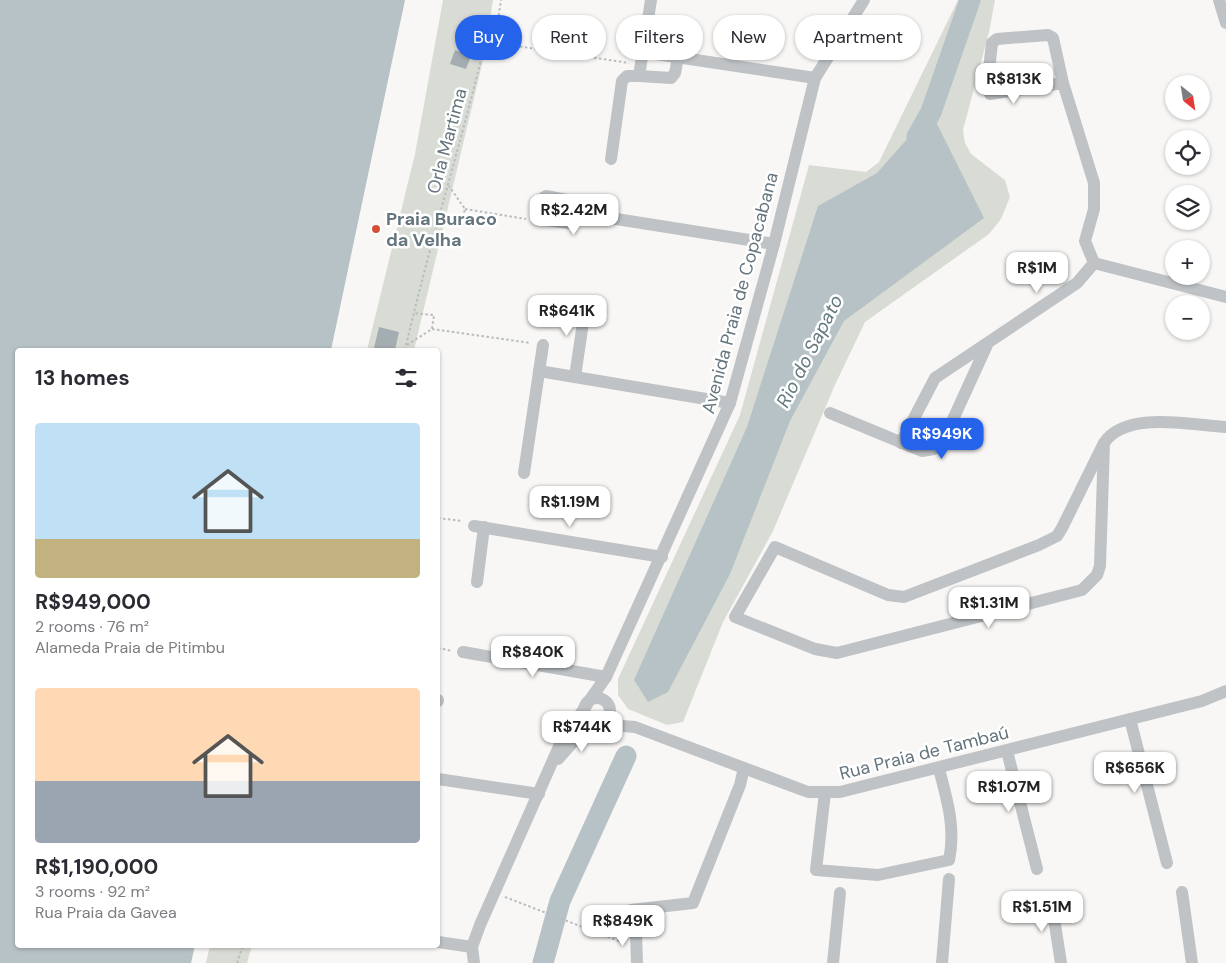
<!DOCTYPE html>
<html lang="en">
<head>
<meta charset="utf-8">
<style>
	body { margin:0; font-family:"DM Sans",sans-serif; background:#f2f2f3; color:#2b2b33; height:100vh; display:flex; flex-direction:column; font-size:19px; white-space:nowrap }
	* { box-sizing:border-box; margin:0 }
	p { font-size:16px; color:#7c7c81 }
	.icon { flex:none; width:28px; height:28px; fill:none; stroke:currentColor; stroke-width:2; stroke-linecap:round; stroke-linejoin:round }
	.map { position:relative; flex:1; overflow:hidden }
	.sheet { position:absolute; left:15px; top:348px; width:425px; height:600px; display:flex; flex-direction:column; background:#fff; border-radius:5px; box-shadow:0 1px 4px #0004 }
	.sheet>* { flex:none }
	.hud { position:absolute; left:455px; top:15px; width:475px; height:45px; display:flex; gap:10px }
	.needle { width:32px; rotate:150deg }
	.controls { position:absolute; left:1165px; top:75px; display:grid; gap:10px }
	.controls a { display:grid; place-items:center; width:45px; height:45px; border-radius:50%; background:#fff; box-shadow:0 1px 4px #0004; font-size:25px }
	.price { position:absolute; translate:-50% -42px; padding:0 11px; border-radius:10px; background:#fff; color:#222; font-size:16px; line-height:32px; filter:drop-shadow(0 1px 2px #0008) }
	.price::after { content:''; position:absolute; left:50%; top:30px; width:15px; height:11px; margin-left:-8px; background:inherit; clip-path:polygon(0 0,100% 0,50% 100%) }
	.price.current { background:#2563eb; color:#fff }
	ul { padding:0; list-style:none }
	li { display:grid; align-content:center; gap:10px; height:265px; padding:0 20px }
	li span { display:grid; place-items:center; height:155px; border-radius:5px; color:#555 }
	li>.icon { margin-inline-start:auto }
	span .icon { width:90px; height:90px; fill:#fffc; stroke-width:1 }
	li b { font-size:21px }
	h2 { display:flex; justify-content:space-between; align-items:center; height:60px; padding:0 20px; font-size:21px }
	.chip { padding:0 18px; border-radius:22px; background:#fff; box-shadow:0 1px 4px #0004; font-size:18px; line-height:45px }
	.chip.current { background:#2563eb; color:#fff }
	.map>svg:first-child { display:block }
</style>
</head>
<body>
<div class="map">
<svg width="1226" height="963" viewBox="0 0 1226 963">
	<rect width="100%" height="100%" fill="#f8f7f5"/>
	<g fill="#d8dcd5">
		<path d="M443,0H493L484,56L414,350H367L415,154Z"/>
		<path d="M958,0H995L989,32L963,130L965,143L971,154L1005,180L1010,197L1001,219L989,234L865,322L834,387L773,531L723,622L683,722L667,725L628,709L618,695V679L740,415L809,165L866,172L879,162Z"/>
		<path d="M210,945H252L247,963H206Z"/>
	</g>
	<g fill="#b6c2c6">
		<path d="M0,0H405L331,350H18V945H195L191,963H0Z"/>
		<path d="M931,112L984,218L844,321L790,421L730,574L668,692L648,702L634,680L747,427L818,206L877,173Z"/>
	</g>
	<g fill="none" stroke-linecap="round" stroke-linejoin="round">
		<g stroke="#b6c2c6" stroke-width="21">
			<path d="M917,137L931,112L970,0"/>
			<path d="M543,963L560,901L626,756"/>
		</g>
	</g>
	<g fill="#a4adb1">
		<path d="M455,50L471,56L466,69L450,64Z"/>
		<path d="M379,327L399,332L395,350L374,348Z"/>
	</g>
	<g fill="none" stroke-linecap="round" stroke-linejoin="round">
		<g stroke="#b9bcbe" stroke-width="2" stroke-dasharray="2.5 2.5" stroke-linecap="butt">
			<path d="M510,45L629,63"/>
			<path d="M484,46L509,50L511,39L498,20"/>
			<path d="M465,209L526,219"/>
			<path d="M440,217L462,220L465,209L449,186"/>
			<path d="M432,329L531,343"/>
			<path d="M407,345L432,329L434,315L414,313"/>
			<path d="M405,350C430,241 464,135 489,26L498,20L501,0"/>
			<path d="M438,518L462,521"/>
			<path d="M438,648L452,651"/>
			<path d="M505,897L624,943"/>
			<path d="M237,963L243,945"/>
		</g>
		<g stroke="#bfc3c6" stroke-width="12">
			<path d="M651,0L639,76L671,78L675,73L678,57"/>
			<path d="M1219,0L1226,23"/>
			<path d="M643,52L815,78"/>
			<path d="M1063,83L990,94L987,87L992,43L997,39L1048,35L1053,38L1063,83L1094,183V209L1085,241L1094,263"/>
			<path d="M611,159L622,81L627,76H639"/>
			<path d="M546,196L572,201L569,223L538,219L540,200Z"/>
			<path d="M572,212L774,244"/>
			<path d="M539,371L730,403"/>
			<path d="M575,377L586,302"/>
			<path d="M830,413L922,451L934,449L944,439L987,345"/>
			<path d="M901,443L935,378L1077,283L1094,263L1226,297"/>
			<path d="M1104,443L1100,566L1097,575L1082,590L837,653L815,649L735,617L775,547L888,595L904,597L1039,545L1057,536L1062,528L1104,443C1126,410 1191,425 1226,427"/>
			<path d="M524,473L543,345"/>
			<path d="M474,526L662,557"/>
			<path d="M477,582L484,527"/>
			<path d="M463,652L606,677"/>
			<circle cx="597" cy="711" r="13"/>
			<path d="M438,701V700"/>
			<path d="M587,704L606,677L730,403L774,244L815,78L864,0"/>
			<path d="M1130,719L1167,863"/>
			<path d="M598,724L635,727L808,792H840L1202,701L1226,691"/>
			<path d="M1007,751L1037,869"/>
			<path d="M558,759L574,741L596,724"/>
			<path d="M438,779L539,794"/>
			<path d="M825,793L816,870L878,875L949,860C956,829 947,799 939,769"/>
			<path d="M1182,892L1192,963"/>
			<path d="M1051,899L1061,963"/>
			<path d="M631,910L693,903L740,785L744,768"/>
			<path d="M636,931L637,963"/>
			<path d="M438,942L472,947"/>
			<path d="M474,963L472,947L480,925L561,742L586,706"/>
			<path d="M833,963L840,893"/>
			<path d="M942,963L949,879"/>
		</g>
	</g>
	<circle fill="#d45039" stroke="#fff" stroke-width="2" cx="376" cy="229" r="5"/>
	<g text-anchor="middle" stroke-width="5" stroke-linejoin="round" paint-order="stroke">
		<g font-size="18" fill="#65757d" stroke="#fff">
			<text transform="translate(447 141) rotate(-75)" y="6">Orla Martima</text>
			<text transform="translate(740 293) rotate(-75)" y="6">Avenida Praia de Copacabana</text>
			<text transform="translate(924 753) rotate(-14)" y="6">Rua Praia de Tambaú</text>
		</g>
		<g font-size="18" font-weight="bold" fill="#65757d" stroke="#fff" text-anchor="start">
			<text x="386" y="225">Praia Buraco<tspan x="386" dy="21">da Velha</tspan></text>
		</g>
		<g font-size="19" font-style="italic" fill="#657a7f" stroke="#fff">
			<text transform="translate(809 351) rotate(-63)" y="7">Rio do Sapato</text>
		</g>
	</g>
</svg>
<div class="controls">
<a><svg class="needle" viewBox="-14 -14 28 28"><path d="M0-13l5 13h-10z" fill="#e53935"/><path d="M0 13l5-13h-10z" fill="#7c7c81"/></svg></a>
<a><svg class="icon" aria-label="locate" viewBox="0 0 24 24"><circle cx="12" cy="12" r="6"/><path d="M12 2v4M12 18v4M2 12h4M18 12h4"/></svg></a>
<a><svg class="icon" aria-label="layers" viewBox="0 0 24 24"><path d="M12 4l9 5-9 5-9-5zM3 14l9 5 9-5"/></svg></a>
<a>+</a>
<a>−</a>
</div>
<b class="price" style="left:1014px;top:105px">R$813K</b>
<b class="price" style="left:574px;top:236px">R$2.42M</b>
<b class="price" style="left:1037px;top:294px">R$1M</b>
<b class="price" style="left:567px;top:337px">R$641K</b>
<b class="price current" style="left:942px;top:460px">R$949K</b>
<b class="price" style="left:570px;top:528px">R$1.19M</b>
<b class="price" style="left:989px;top:629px">R$1.31M</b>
<b class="price" style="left:533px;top:678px">R$840K</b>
<b class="price" style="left:582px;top:753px">R$744K</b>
<b class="price" style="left:1135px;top:794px">R$656K</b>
<b class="price" style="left:1009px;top:813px">R$1.07M</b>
<b class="price" style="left:1042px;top:933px">R$1.51M</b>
<b class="price" style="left:623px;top:947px">R$849K</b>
<div class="hud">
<a class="chip current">Buy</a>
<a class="chip">Rent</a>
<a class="chip">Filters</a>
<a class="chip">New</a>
<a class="chip">Apartment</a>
</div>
<section class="sheet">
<h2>13 homes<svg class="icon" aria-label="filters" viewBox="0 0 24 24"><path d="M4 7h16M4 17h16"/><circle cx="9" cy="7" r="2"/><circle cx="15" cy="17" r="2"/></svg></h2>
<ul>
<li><span style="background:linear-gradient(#bfe0f5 75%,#c2b280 0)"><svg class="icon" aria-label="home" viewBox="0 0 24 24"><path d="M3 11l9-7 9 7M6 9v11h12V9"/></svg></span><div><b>R$949,000</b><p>2 rooms · 76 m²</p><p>Alameda Praia de Pitimbu</p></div></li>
<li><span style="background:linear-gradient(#ffd9b3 60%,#9aa5b1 0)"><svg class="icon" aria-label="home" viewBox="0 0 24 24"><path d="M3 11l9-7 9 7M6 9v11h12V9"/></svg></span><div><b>R$1,190,000</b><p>3 rooms · 92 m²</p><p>Rua Praia da Gavea</p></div></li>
</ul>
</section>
</div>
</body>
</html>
